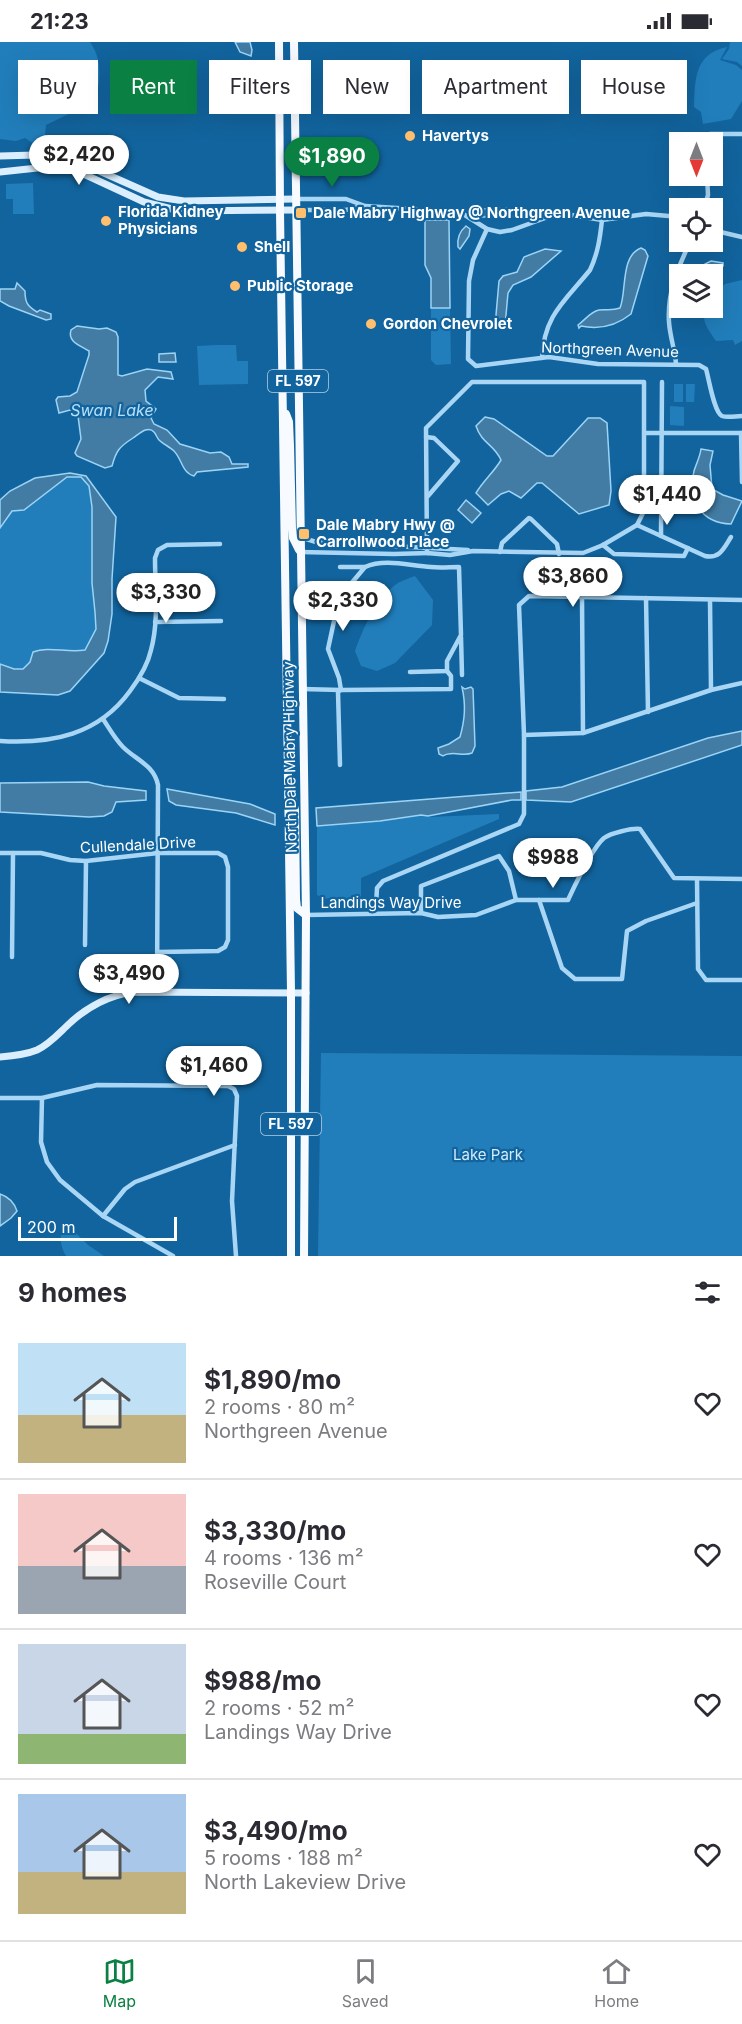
<!DOCTYPE html>
<html lang="en">
<head>
<meta charset="utf-8">
<style>
	body { margin:0; font-family:Inter,sans-serif; background:#f2f2f3; color:#2b2b33; height:100vh; display:flex; flex-direction:column; font-size:22px; white-space:nowrap }
	* { box-sizing:border-box; margin:0 }
	p { font-size:20px; color:#7c7c81 }
	.icon { flex:none; width:33px; height:33px; fill:none; stroke:currentColor; stroke-width:2; stroke-linecap:round; stroke-linejoin:round }
	.map { position:relative; height:1214px; overflow:hidden }
	.panel { display:flex; flex-direction:column; background:#fff; flex:1 }
	.panel>* { flex:none }
	.hud { position:absolute; left:18px; top:18px; width:706px; height:54px; display:flex; gap:12px }
	.needle { width:39px; rotate:180deg }
	.controls { position:absolute; left:669px; top:90px; display:grid; gap:12px }
	.controls a { display:grid; place-items:center; width:54px; height:54px; border-radius:0px; background:#fff; box-shadow:0 6px 24px #0002; font-size:30px }
	.scale { position:absolute; left:18px; bottom:15px; width:159px; box-sizing:border-box; padding-left:6px; border:3px solid #fff; border-top:0; font-size:16px; line-height:21px; white-space:nowrap; color:#fff; -webkit-text-stroke:4px #12649e; paint-order:stroke }
	.price { position:absolute; translate:-50% -51px; padding:0 14px; border-radius:21px; background:#fff; color:#222; font-size:20px; line-height:39px; filter:drop-shadow(0 2px 3px #0008) }
	.price::after { content:''; position:absolute; left:50%; top:36px; width:18px; height:14px; margin-left:-9px; background:inherit; clip-path:polygon(0 0,100% 0,50% 100%) }
	.price.on { background:#0b8043; color:#fff }
	ul { padding:0; list-style:none }
	li { display:flex; align-items:center; gap:18px; height:150px; padding:0 18px }
	li+li { border-top:2px solid #e1e1e2 }
	li span { display:grid; place-items:center; flex:none; width:168px; height:120px; border-radius:0px; color:#555 }
	li>.icon { margin-inline-start:auto }
	span .icon { width:72px; height:72px; fill:#fffc; stroke-width:1 }
	li b { font-size:26px }
	h2 { display:flex; justify-content:space-between; align-items:center; height:72px; padding:0 18px; font-size:26px }
	.tag { padding:0 21px; border-radius:0px; background:#fff; box-shadow:0 6px 24px #0002; font-size:21px; line-height:54px }
	.tag.on { background:#0b8043; color:#fff }
	.status { display:flex; justify-content:space-between; align-items:center; height:42px; padding:0 30px; background:#fff; direction:ltr }
	.status svg { height:16px; fill:currentColor }
	.menu { display:flex; justify-content:space-around; align-items:center; height:84px; border-top:2px solid #e1e1e2; background:#fff; font-size:16px; color:#7c7c81 }
	.menu a { display:grid; justify-items:center; gap:3px }
	.menu .on { color:#0b8043 }
	.map>svg:first-child { display:block }
</style>
</head>
<body>
<div class="status"><b>21:23</b><svg viewBox="0 0 49 12"><path d="M0 12V9h3v3zM5 12V6h3v6zM10 12V3h3v9zM15 12V0h3v12zM26 1h20v11H26zM47 4h2v5h-2z"/></svg></div>
<div class="map">
<svg width="742" height="1214" viewBox="0 0 742 1214">
	<rect width="100%" height="100%" fill="#12649e"/>
	<g fill="#217ebb">
		<path d="M0,0H90C102,17 101,36 96,55L79,67L46,83L44,101L35,103L25,96L16,99L0,97Z"/>
		<path d="M730,0H742V24L737,20L722,17L729,7Z"/>
		<path d="M727,5L720,18L736,23L742,28V59L731,77L703,82L701,70L694,65C695,38 694,12 727,5Z"/>
		<path d="M33,141L34,172H13V157H6V142Z"/>
		<path d="M742,238V299L735,303L733,298L716,299C709,288 700,279 706,266H712L713,253L725,242Z"/>
		<path d="M431,266H450L451,322L436,323L431,318Z"/>
		<path d="M218,303H236L237,319H248V342L199,343L197,304Z"/>
		<rect x="674" y="342" width="9" height="18"/>
		<path d="M686,342H695L694,360H686Z"/>
		<path d="M670,364L684,365V384L670,383Z"/>
		<path d="M67,434L81,435L89,444L92,465V541L95,570L96,586L85,608C67,611 51,605 33,610L30,620L23,627H14L0,622V486L12,469L24,468Z"/>
		<path d="M415,534L433,558L432,583L395,621L377,629L361,624L355,609C363,586 377,555 398,541C403,538 410,536 415,534Z"/>
		<path d="M499,772V777L361,836V856H328L326,857L317,853V784L380,779L421,773L430,775Z"/>
		<path d="M321,1011L742,1014V1214H318Z"/>
		<path d="M66,1184L75,1190L88,1203L104,1214H66C61,1205 57,1191 66,1184Z"/>
	</g>
	<g fill="#427ba3" stroke="#9cd4f7" stroke-width="1.5">
		<path d="M235,0H250L252,8L251,14L240,10Z"/>
		<path d="M521,166V170L516,174L482,175L478,173V167Z"/>
		<path d="M425,178H449L450,266H431V236L425,223Z"/>
		<path d="M466,184L470,187L469,194L460,207L458,205C457,197 460,189 466,184Z"/>
		<path d="M641,206L645,208L648,214L631,272C616,284 600,288 581,284L579,286L578,283C585,278 590,270 599,268C607,267 612,269 620,266C627,249 620,214 641,206Z"/>
		<path d="M545,207L561,209L531,235L513,243L508,251L505,284L502,287L498,284L496,273L499,239L503,234L517,230L524,215Z"/>
		<path d="M711,219L723,221V224L718,226L711,232H701L705,222Z"/>
		<path d="M17,241L25,249C25,260 27,264 37,270L40,268L51,272V277L46,278L9,264L0,259V247H15Z"/>
		<path d="M77,284L99,287L107,286L116,290L118,295V333L122,334L147,327L171,330L173,337L158,335L145,348L146,359L156,367L151,376L154,382L167,388L180,402L210,411L221,410L229,415L232,422H248V425L197,430L194,434C182,431 182,417 174,409C170,405 163,402 159,398C157,396 156,392 154,390C148,383 139,392 133,396C119,405 116,409 112,424L105,426L77,414L75,411L81,397L78,374L70,368L59,371L56,358L58,355L70,354L77,350L89,313V309C81,304 67,300 71,288Z"/>
		<path d="M175,311L176,320H159V312Z"/>
		<path d="M485,375L494,377L547,414H553L588,376H600L607,381L611,449L609,463L579,472L542,441H537L521,456L509,449L501,452L488,463L476,451C483,439 494,430 501,418C494,402 482,402 476,384Z"/>
		<path d="M701,407L713,409L710,423L712,447L723,453L742,459L731,482C701,481 687,458 694,429C696,422 700,415 701,407Z"/>
		<path d="M70,431L86,434L116,475L112,537V572L108,599L104,611L70,649L58,653L0,650V622L14,627H23L30,620L33,610C49,604 67,611 85,608L96,587L95,570L92,541V465L89,444L81,435H67L24,468L12,469L0,486V458L10,449L35,436Z"/>
		<path d="M466,458L481,471L472,481L458,468Z"/>
		<path d="M462,645L465,647L471,645L473,647L475,704L472,711C463,715 452,708 443,714L439,712L438,706L449,702L460,695C465,677 466,663 462,645Z"/>
		<path d="M742,689V703L571,760L526,758V749L562,745L708,696Z"/>
		<path d="M88,740L104,744L146,749V758L116,760L112,770L104,774L89,775L0,770V741Z"/>
		<path d="M167,747L250,762L275,772V783L236,771L176,763L169,759Z"/>
		<path d="M521,750V758H512L428,774L421,773L380,779L317,784L316,766Z"/>
		<path d="M0,1152C9,1155 14,1160 17,1169L11,1176L0,1184Z"/>
	</g>
	<g fill="none" stroke-linecap="round" stroke-linejoin="round">
		<g stroke="#a9d6f4" stroke-width="4.5">
			<path d="M705,100L706,96L710,92H742"/>
			<path d="M295,157H346L365,164L460,170L487,187L500,190L512,188L559,171L602,178L646,172L680,175"/>
			<path d="M704,166L708,153L707,134"/>
			<path d="M296,168H346L362,164"/>
			<path d="M487,187L473,218L469,239L468,317L476,324L549,315L598,322L699,323L706,327C709,337 714,370 722,374C727,376 736,374 742,374"/>
			<path d="M712,188L742,195"/>
			<path d="M542,316C544,273 565,259 590,228C598,211 600,196 602,178"/>
			<path d="M676,322C675,308 670,295 669,280C667,250 678,226 690,200"/>
			<path d="M472,340H644V469L637,483L603,503L583,511L473,509L450,513L427,511L426,386Z"/>
			<path d="M645,391H742"/>
			<path d="M741,391L742,440"/>
			<path d="M426,395L434,396L458,419L428,454"/>
			<path d="M637,483L705,514C720,517 724,506 731,495"/>
			<path d="M661,494L662,340"/>
			<path d="M300,495L316,500L468,508"/>
			<path d="M603,503L614,512L684,514L688,506"/>
			<path d="M300,510L394,512L429,511"/>
			<path d="M500,510L502,501L529,476L531,477L557,502L559,512"/>
			<path d="M365,525C385,516 410,524 431,525C440,526 450,525 459,525L461,593L447,619V629L410,630"/>
			<path d="M582,555L583,691"/>
			<path d="M646,556L648,670"/>
			<path d="M710,558L711,648"/>
			<path d="M155,580L221,579"/>
			<path d="M461,595L462,633"/>
			<path d="M139,636L179,656L224,657"/>
			<path d="M302,647L341,648L339,636L328,607L339,556L365,525H340"/>
			<path d="M103,677C109,686 115,697 123,705C136,718 154,723 158,743L157,950"/>
			<path d="M524,693L583,691L711,648L742,641"/>
			<path d="M0,699C52,702 98,693 130,649C139,637 148,622 151,608C159,579 155,546 155,516L158,508L167,503L220,502"/>
			<path d="M340,723L338,650L341,648L451,647V634L447,629"/>
			<path d="M0,811H41L70,818L86,819L158,811H218L225,815L228,825V898L225,905L218,909L158,910"/>
			<path d="M697,837L698,927L706,938H742"/>
			<path d="M539,858L562,926L575,937H622L627,889L646,879L697,861"/>
			<path d="M370,871L376,864L377,846L383,839L519,782L524,772V693L519,563L529,554L742,558"/>
			<path d="M421,871V844L499,814L509,829L516,858"/>
			<path d="M306,873L421,871L438,875L476,873L516,858H568C575,843 592,806 604,796C611,791 632,786 640,787L674,836L742,837"/>
			<path d="M85,903L86,819"/>
			<path d="M12,915L13,811"/>
			<path d="M0,1056H42L97,1043L228,1044L234,1047L237,1054L232,1159L236,1214"/>
			<path d="M42,1056L41,1100L47,1120L60,1138L103,1174L173,1214"/>
			<path d="M103,1174L125,1147L135,1140L235,1103"/>
		</g>
		<g stroke="#daeefd" stroke-width="7">
			<path d="M0,114L35,113L70,116L158,155L184,159L295,157"/>
			<path d="M0,130L56,124L75,128L144,160L180,169L296,168"/>
			<path d="M0,1015C13,1014 25,1013 37,1008C50,1002 60,990 70,981C87,965 110,953 133,950L306,951"/>
		</g>
		<g stroke="#f7fbff" stroke-width="8">
			<path d="M279,0L280,169L291,950V1214"/>
			<path d="M294,0L306,873L304,1214"/>
			<path d="M286,372L289,380L290,404L292,487L293,496L299,508"/>
			<path d="M292,756L295,768L296,857L297,866L306,873"/>
		</g>
	</g>
	<g fill="#ffbf6d" stroke="#12649e" stroke-width="2">
		<circle cx="410" cy="94" r="6"/>
		<rect x="295" y="165" width="12" height="12" rx="3"/>
		<circle cx="106" cy="179" r="6"/>
		<circle cx="242" cy="205" r="6"/>
		<circle cx="235" cy="244" r="6"/>
		<circle cx="371" cy="282" r="6"/>
		<rect x="298" y="486" width="12" height="12" rx="3"/>
	</g>
	<g text-anchor="middle" stroke-width="4.5" stroke-linejoin="round" paint-order="stroke">
		<g fill="#12649e" stroke="#b8d0e2" stroke-width="1.5">
			<rect x="268" y="328" width="60" height="22" rx="4.5"/>
			<rect x="261" y="1071" width="60" height="22" rx="4.5"/>
		</g>
		<g font-size="14" font-weight="bold" fill="#fff">
			<text x="298" y="344">FL 597</text>
			<text x="291" y="1087">FL 597</text>
		</g>
		<g font-size="15" font-weight="bold" fill="#fff" stroke="#12649e" text-anchor="start">
			<text x="422" y="99">Havertys</text>
			<text x="118" y="175">Florida Kidney<tspan x="118" dy="17">Physicians</tspan></text>
			<text x="313" y="176">Dale Mabry Highway @ Northgreen Avenue</text>
			<text x="254" y="210">Shell</text>
			<text x="247" y="249">Public Storage</text>
			<text x="383" y="287">Gordon Chevrolet</text>
			<text x="316" y="488">Dale Mabry Hwy @<tspan x="316" dy="17">Carrollwood Place</tspan></text>
		</g>
		<g font-size="15" fill="#fff" stroke="#12649e">
			<text transform="translate(610 308) rotate(2)" y="5">Northgreen Avenue</text>
			<text transform="translate(290 715) rotate(-91)" y="5">North Dale Mabry Highway</text>
			<text transform="translate(138 803) rotate(-3)" y="5">Cullendale Drive</text>
			<text x="391" y="866">Landings Way Drive</text>
		</g>
		<g font-size="15" fill="#d2ecfe" stroke="#12649e">
			<text x="488" y="1118">Lake Park</text>
		</g>
		<g font-size="16" font-style="italic" fill="#b6e0fb" stroke="#12649e">
			<text x="112" y="374">Swan Lake</text>
		</g>
	</g>
</svg>
<div class="controls">
<a><svg class="needle" viewBox="-14 -14 28 28"><path d="M0-13l5 13h-10z" fill="#e53935"/><path d="M0 13l5-13h-10z" fill="#7c7c81"/></svg></a>
<a><svg class="icon" aria-label="locate" viewBox="0 0 24 24"><circle cx="12" cy="12" r="6"/><path d="M12 2v4M12 18v4M2 12h4M18 12h4"/></svg></a>
<a><svg class="icon" aria-label="layers" viewBox="0 0 24 24"><path d="M12 4l9 5-9 5-9-5zM3 14l9 5 9-5"/></svg></a>
</div>
<div class="scale">200 m</div>
<b class="price" style="left:79px;top:144px">$2,420</b>
<b class="price on" style="left:332px;top:146px">$1,890</b>
<b class="price" style="left:667px;top:484px">$1,440</b>
<b class="price" style="left:573px;top:566px">$3,860</b>
<b class="price" style="left:166px;top:582px">$3,330</b>
<b class="price" style="left:343px;top:590px">$2,330</b>
<b class="price" style="left:553px;top:847px">$988</b>
<b class="price" style="left:129px;top:963px">$3,490</b>
<b class="price" style="left:214px;top:1055px">$1,460</b>
<div class="hud">
<a class="tag">Buy</a>
<a class="tag on">Rent</a>
<a class="tag">Filters</a>
<a class="tag">New</a>
<a class="tag">Apartment</a>
<a class="tag">House</a>
</div>
</div>
<section class="panel">
<h2>9 homes<svg class="icon" aria-label="filters" viewBox="0 0 24 24"><path d="M4 7h16M4 17h16"/><circle cx="9" cy="7" r="2"/><circle cx="15" cy="17" r="2"/></svg></h2>
<ul>
<li><span style="background:linear-gradient(#bfe0f5 60%,#c2b280 0)"><svg class="icon" aria-label="home" viewBox="0 0 24 24"><path d="M3 11l9-7 9 7M6 9v11h12V9"/></svg></span><div><b>$1,890/mo</b><p>2 rooms · 80 m²</p><p>Northgreen Avenue</p></div><svg class="icon" aria-label="heart" viewBox="0 0 24 24"><path d="M12 20l-8-8c-3-5 5-10 8-4 3-6 11-1 8 4z"/></svg></li>
<li><span style="background:linear-gradient(#f6c9c9 60%,#9aa5b1 0)"><svg class="icon" aria-label="home" viewBox="0 0 24 24"><path d="M3 11l9-7 9 7M6 9v11h12V9"/></svg></span><div><b>$3,330/mo</b><p>4 rooms · 136 m²</p><p>Roseville Court</p></div><svg class="icon" aria-label="heart" viewBox="0 0 24 24"><path d="M12 20l-8-8c-3-5 5-10 8-4 3-6 11-1 8 4z"/></svg></li>
<li><span style="background:linear-gradient(#c9d6e8 75%,#8fb573 0)"><svg class="icon" aria-label="home" viewBox="0 0 24 24"><path d="M3 11l9-7 9 7M6 9v11h12V9"/></svg></span><div><b>$988/mo</b><p>2 rooms · 52 m²</p><p>Landings Way Drive</p></div><svg class="icon" aria-label="heart" viewBox="0 0 24 24"><path d="M12 20l-8-8c-3-5 5-10 8-4 3-6 11-1 8 4z"/></svg></li>
<li><span style="background:linear-gradient(#a9c7e8 65%,#c2b280 0)"><svg class="icon" aria-label="home" viewBox="0 0 24 24"><path d="M3 11l9-7 9 7M6 9v11h12V9"/></svg></span><div><b>$3,490/mo</b><p>5 rooms · 188 m²</p><p>North Lakeview Drive</p></div><svg class="icon" aria-label="heart" viewBox="0 0 24 24"><path d="M12 20l-8-8c-3-5 5-10 8-4 3-6 11-1 8 4z"/></svg></li>
</ul>
</section>
<nav class="menu">
<a class="on"><svg class="icon" aria-label="map" viewBox="0 0 24 24"><path d="M3 6l6-2 6 2 6-2v14l-6 2-6-2-6 2zM9 4v14M15 6v14"/></svg>Map</a>
<a><svg class="icon" aria-label="saved" viewBox="0 0 24 24"><path d="M7 4h10v16l-5-4-5 4z"/></svg>Saved</a>
<a><svg class="icon" aria-label="home" viewBox="0 0 24 24"><path d="M3 11l9-7 9 7M6 9v11h12V9"/></svg>Home</a>
</nav>
</body>
</html>
